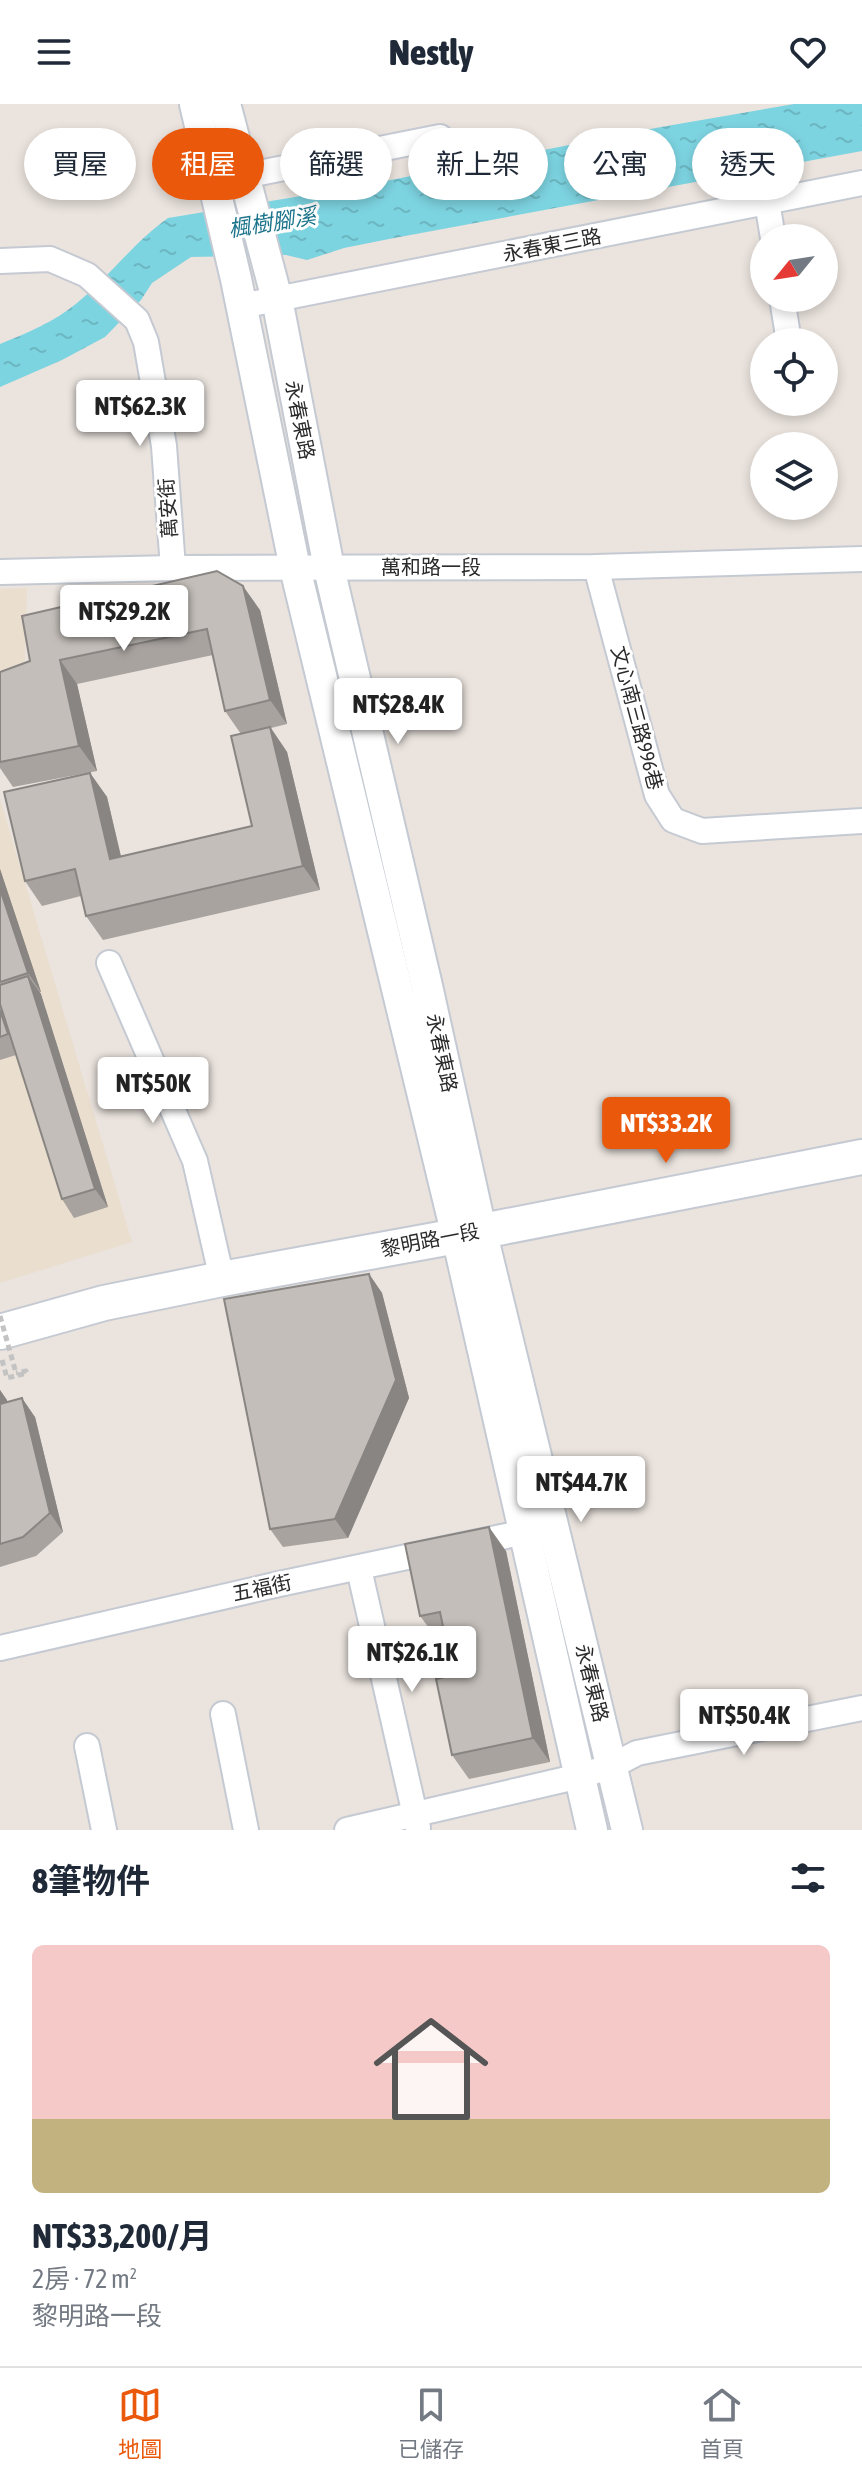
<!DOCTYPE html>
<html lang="zh-TW">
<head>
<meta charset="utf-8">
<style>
	body { margin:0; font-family:"Asap Condensed","Noto Sans TC",sans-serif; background:#f6f6f7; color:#1f2937; height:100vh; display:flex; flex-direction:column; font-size:30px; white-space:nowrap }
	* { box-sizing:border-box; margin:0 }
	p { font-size:26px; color:#747a83 }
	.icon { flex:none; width:44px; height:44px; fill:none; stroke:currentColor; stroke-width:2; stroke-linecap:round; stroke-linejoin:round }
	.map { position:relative; height:1726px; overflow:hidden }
	.side { display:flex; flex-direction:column; background:#fff; flex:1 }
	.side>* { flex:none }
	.guide { position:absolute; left:24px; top:24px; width:814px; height:72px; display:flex; gap:16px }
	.needle { width:52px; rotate:240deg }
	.tools { position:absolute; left:750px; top:120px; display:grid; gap:16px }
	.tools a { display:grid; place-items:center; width:88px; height:88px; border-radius:50%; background:#fff; box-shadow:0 4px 12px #0003; font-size:40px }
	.price { position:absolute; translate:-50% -68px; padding:0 18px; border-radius:8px; background:#fff; color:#222; font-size:26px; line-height:52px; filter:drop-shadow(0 2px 4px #0008) }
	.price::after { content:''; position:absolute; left:50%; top:48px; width:24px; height:18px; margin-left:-12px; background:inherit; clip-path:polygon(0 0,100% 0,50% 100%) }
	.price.active { background:#ea580c; color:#fff }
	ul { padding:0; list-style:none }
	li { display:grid; align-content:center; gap:16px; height:424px; padding:0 32px }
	li span { display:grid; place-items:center; height:248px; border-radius:12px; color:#555 }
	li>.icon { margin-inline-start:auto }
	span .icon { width:144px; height:144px; fill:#fffc; stroke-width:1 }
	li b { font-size:34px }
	h2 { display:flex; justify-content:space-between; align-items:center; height:96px; padding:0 32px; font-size:34px }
	.pill { padding:0 28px; border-radius:36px; background:#fff; box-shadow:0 4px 12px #0003; font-size:28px; line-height:72px }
	.pill.active { background:#ea580c; color:#fff }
	header { display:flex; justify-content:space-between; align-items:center; height:104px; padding:0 32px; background:#fff; font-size:36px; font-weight:800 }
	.dock { display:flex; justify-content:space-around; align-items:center; height:112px; border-top:2px solid #e0e1e3; background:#fff; font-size:22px; color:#747a83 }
	.dock a { display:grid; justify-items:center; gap:4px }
	.dock .active { color:#ea580c }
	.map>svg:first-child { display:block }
</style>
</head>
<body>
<header><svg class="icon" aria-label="menu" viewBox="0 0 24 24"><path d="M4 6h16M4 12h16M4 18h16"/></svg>Nestly<svg class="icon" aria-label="heart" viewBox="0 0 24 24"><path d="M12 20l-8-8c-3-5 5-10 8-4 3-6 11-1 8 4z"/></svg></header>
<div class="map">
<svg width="862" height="1726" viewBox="0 0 862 1726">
	<defs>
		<pattern id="water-ripples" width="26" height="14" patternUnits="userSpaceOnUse" patternTransform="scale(2)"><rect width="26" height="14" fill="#7dd4e1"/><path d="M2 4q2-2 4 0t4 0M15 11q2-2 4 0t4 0" fill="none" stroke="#6cb6c1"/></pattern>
	</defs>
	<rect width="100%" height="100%" fill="#eae3de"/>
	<g fill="#eadecf">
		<path d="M27,484L25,557L0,572V485Z"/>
		<path d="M0,695L132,1138L0,1179Z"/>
	</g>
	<path fill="url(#water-ripples)" d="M794,0H862V47L389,135L344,144L307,156L286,151L191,153L152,179L141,196L105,233L62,256L0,283V240C27,229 54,218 77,199C109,173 134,138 168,114L350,84L661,23Z"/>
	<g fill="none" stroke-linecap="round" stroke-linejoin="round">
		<defs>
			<g id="minor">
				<path d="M244,72L440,33"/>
				<path d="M767,98L773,134"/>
				<path d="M0,157L50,155L87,171L137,216L146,238L164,342L173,464"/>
				<path d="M782,194L789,238"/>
				<path d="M241,202L862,79"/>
				<path d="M596,463L657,691L673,716L702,727L862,717"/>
				<path d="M0,468L173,464L596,463L862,455"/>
				<path d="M109,859L195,1057L222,1175"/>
				<path d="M359,1465L418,1724"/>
				<path d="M0,1544L279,1480L525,1428"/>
				<path d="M223,1610L246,1726"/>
				<path d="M87,1642L104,1726"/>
				<path d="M347,1726L580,1672L612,1662L637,1649L862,1604"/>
			</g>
			<g id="tertiary">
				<path d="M195,0L236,175L295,464L457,1132L592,1726"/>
				<path d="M225,0L277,195L329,464L427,882L481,1126L627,1726"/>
			</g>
			<path id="secondary" d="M0,1228L104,1199L222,1175L457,1132L862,1053"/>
		</defs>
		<use href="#minor" stroke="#c5cad2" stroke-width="28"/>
		<use href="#tertiary" stroke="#c5cad2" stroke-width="34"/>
		<use href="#secondary" stroke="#c5cad2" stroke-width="38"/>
		<path stroke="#c3c3c3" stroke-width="5" stroke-dasharray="6 4" stroke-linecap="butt" d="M2,1256L7,1274L27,1269L26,1267L16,1269"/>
		<use href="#minor" stroke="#fff" stroke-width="24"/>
		<use href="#tertiary" stroke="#fff" stroke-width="30"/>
		<use href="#secondary" stroke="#fff" stroke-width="34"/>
		<path stroke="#c3c3c3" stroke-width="5" stroke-dasharray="6 4" stroke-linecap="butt" d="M0,1212L16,1269"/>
	</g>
	<g fill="#a8a39f">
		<path d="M260,506L287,620L271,624L287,648L320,786L103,836L86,812L81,792L42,802L25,777L90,669L107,693L121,752L252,722L241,630L225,607L213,551L77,580L97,667L13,683L0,664V568Z"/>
		<path d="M0,765L41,888H40L108,1103L74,1114L62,1095L16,951L0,956Z"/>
		<path d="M369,1170L382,1189L409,1294L348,1434L283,1443L270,1425Z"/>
		<path d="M0,1286L7,1298L35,1313L63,1428L36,1452L0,1463Z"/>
		<path d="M506,1447L550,1658L469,1675L452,1651L453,1571L445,1535L438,1536L420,1512Z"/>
	</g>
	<g fill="#888582">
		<path d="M243,482L260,506L287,620L270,596Z"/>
		<path d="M60,556L77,580L97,667L79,642Z"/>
		<path d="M270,623L287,648L320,786L303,762Z"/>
		<path d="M90,669L107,693L127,779L110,755Z"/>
		<path d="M0,765L41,888L28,869L0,785Z"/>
		<path d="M28,872L41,890L108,1103L95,1085Z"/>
		<path d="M369,1170L382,1189L409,1294L348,1434L335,1415Z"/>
		<path d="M0,1286L7,1296L12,1318L0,1301Z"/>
		<path d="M22,1294L35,1313L63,1428L50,1409Z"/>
		<path d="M489,1423L506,1447L550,1658L533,1634Z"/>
	</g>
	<g fill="#c3beb9" stroke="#888582" stroke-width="2">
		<path d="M217,467L243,482L270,596L225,607L207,525L60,556L79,642L0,658V568L30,557L22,512Z"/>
		<path d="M270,623L303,762L86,812L75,765L25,777L4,688L90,669L110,755L252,722L231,632Z"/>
		<path d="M0,785L28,869L0,878Z"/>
		<path d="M28,872L95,1085L62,1095L0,900V881Z"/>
		<path d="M0,906L8,930L0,933Z"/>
		<path d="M369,1170L396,1276L335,1415L270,1425L224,1195Z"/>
		<path d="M22,1294L50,1409L23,1433L0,1440V1300Z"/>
		<path d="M489,1423L533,1634L452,1651L436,1575L453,1571L440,1508L420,1512L405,1440Z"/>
	</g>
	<g text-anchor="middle" stroke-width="6" stroke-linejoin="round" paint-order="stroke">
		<g font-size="20" fill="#2a2a2a" stroke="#fff">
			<text transform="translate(552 141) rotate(-11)" y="7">永春東三路</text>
			<text transform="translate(300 316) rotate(79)" y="7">永春東路</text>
			<text transform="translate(168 404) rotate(-94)" y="7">萬安街</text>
			<text x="431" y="470">萬和路一段</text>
			<text transform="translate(637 614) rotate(75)" y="7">文心南三路996巷</text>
			<text transform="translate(442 949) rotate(78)" y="7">永春東路</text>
			<text transform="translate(430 1136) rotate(-11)" y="7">黎明路一段</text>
			<text transform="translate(262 1484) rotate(-12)" y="7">五福街</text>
			<text transform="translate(592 1579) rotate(76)" y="7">永春東路</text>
		</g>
		<g font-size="22" font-style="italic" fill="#1d758c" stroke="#fff">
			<text transform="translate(272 118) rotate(-9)" y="8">楓樹腳溪</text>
		</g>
	</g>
</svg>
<div class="tools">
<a><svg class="needle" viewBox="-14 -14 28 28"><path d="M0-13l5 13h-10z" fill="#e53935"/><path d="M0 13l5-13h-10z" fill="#747a83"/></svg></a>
<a><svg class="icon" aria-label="locate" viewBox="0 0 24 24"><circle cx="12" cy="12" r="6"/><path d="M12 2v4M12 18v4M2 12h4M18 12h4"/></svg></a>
<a><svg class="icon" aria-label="layers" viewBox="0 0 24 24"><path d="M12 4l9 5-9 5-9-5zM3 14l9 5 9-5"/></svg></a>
</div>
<b class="price" style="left:140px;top:344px">NT$62.3K</b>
<b class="price" style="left:124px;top:549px">NT$29.2K</b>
<b class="price" style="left:398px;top:642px">NT$28.4K</b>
<b class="price" style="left:153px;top:1021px">NT$50K</b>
<b class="price active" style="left:666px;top:1061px">NT$33.2K</b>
<b class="price" style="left:581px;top:1420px">NT$44.7K</b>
<b class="price" style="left:412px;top:1590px">NT$26.1K</b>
<b class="price" style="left:744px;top:1653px">NT$50.4K</b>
<div class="guide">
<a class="pill">買屋</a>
<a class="pill active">租屋</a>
<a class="pill">篩選</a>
<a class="pill">新上架</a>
<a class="pill">公寓</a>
<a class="pill">透天</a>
</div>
</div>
<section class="side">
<h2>8筆物件<svg class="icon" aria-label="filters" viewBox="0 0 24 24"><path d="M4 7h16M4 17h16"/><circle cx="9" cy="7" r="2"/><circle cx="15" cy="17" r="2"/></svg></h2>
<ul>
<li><span style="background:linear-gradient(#f6c9c9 70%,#c2b280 0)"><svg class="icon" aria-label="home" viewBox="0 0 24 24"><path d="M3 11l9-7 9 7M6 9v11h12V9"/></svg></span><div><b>NT$33,200/月</b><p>2房 · 72 m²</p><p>黎明路一段</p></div></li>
</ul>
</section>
<nav class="dock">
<a class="active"><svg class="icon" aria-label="map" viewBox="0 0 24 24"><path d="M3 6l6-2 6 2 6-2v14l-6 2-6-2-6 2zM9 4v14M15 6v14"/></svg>地圖</a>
<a><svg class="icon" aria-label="saved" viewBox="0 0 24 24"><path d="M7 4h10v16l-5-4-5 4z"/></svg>已儲存</a>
<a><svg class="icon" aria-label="home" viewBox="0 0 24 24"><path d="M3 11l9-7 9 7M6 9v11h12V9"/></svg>首頁</a>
</nav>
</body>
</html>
